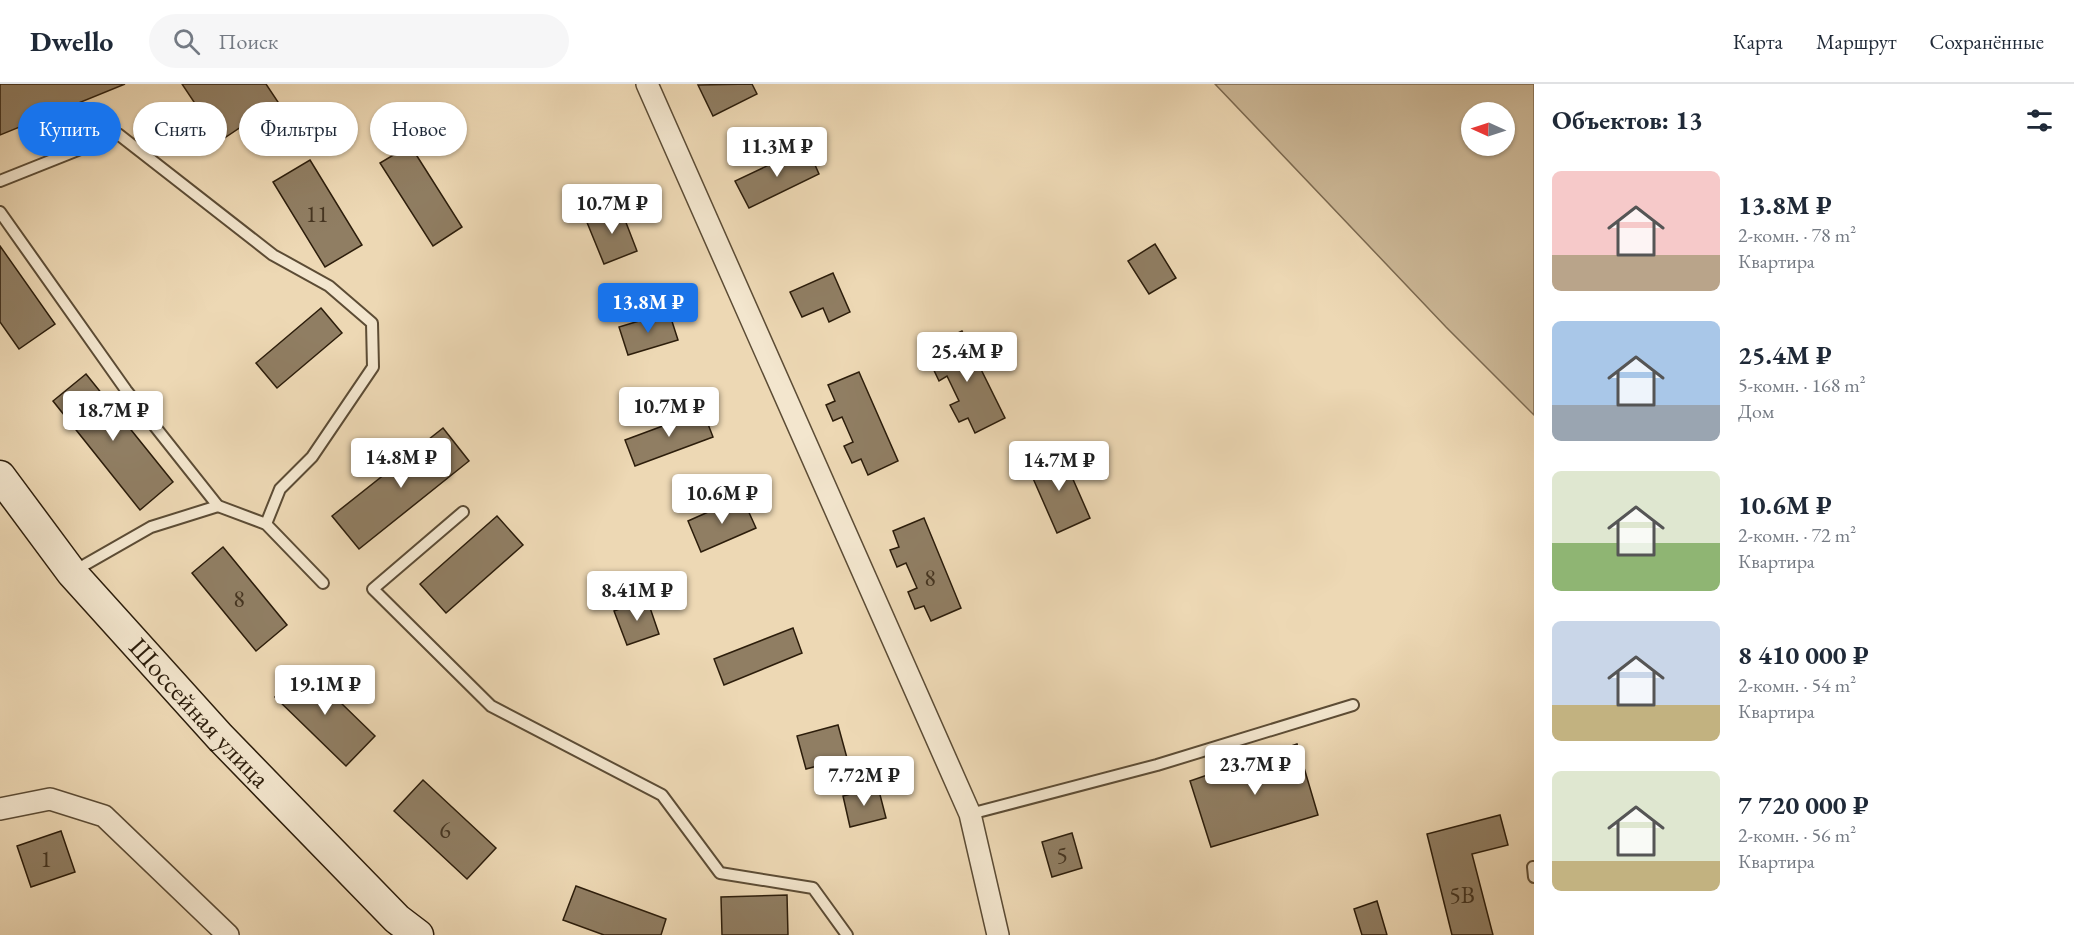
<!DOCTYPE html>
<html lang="ru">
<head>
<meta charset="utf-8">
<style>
	body { margin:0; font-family:"EB Garamond",serif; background:#f6f6f7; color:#1f2937; height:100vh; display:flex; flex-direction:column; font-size:22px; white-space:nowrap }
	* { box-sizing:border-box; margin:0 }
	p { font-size:20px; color:#747a83 }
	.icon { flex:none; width:33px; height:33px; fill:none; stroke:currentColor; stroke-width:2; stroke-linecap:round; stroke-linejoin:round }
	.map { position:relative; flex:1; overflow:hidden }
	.side { display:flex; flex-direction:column; background:#fff; width:540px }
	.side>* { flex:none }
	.hud { position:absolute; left:18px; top:18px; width:570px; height:54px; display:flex; gap:12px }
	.needle { width:39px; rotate:273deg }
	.buttons { position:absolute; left:1461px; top:18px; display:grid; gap:12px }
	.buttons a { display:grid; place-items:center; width:54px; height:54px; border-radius:50%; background:#fff; box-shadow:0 2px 4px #0004; font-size:30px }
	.price { position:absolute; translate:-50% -51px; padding:0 14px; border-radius:6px; background:#fff; color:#222; font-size:20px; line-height:39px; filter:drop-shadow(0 2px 3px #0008) }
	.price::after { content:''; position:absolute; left:50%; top:36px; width:18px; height:14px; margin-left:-9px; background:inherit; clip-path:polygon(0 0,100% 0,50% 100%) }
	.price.selected { background:#1a73e8; color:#fff }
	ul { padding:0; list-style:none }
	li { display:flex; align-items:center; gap:18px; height:150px; padding:0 18px }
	li span { display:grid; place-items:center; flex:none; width:168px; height:120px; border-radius:9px; color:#555 }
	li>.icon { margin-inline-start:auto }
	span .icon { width:72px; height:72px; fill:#fffc; stroke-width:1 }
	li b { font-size:26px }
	h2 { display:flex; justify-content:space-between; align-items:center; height:72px; padding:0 18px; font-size:26px }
	.pill { padding:0 21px; border-radius:27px; background:#fff; box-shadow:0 2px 4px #0004; font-size:21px; line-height:54px }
	.pill.selected { background:#1a73e8; color:#fff }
	header { display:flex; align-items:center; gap:36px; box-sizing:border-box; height:84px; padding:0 30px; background:#fff; border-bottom:2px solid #e0e1e3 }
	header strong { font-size:28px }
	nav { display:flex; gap:33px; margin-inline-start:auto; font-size:21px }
	.search { width:420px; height:54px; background:#f6f6f7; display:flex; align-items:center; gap:15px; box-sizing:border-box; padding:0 21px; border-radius:33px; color:#747a83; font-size:22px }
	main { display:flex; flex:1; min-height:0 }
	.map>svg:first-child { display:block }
</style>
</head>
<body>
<header>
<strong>Dwello</strong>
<div class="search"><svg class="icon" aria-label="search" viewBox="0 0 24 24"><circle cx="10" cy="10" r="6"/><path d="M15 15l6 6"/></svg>Поиск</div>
<nav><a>Карта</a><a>Маршрут</a><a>Сохранённые</a></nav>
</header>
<main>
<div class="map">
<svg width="1534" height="851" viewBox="0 0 1534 851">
	<rect width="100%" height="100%" fill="#edd8b4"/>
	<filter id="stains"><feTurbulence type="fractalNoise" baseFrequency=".00333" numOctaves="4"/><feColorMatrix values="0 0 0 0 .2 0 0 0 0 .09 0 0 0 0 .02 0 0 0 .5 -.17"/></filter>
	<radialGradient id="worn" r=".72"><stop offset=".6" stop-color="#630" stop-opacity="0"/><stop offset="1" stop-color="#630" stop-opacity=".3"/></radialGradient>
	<path fill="#ccb897" stroke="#7c6a51" stroke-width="1.5" fill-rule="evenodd" d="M1215,0H1534V331L1446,243ZM1472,28H1504V62H1472Z"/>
	<g fill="#907e63" stroke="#2c1d0b" stroke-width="1.5">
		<path d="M0,0H125L0,51Z"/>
		<path d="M182,0H266L278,18L220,57Z"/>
		<path d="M752,0L757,10L713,32L698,1Z"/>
		<path d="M410,61L462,143L433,162L380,79Z"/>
		<path d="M807,63L819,90L749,124L735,97Z"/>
		<path d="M310,76L362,161L325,183L273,98Z"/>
		<path d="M620,123L637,167L604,180L586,136Z"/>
		<path d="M1155,160L1176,194L1149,210L1128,177Z"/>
		<path d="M0,162L55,240L19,265L0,238Z"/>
		<path d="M833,189L850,228L829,238L823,224L802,233L790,208Z"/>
		<path d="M321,224L342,249L277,304L256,279Z"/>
		<path d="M669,228L678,256L628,271L619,243Z"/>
		<path d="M962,247L1005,334L975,349L968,334L959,338L950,321L959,317L947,292L939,297L931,280L939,276L932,261Z"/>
		<path d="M859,288L898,377L868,391L861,375L852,379L844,362L853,358L842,333L833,337L826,321L835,317L828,301Z"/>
		<path d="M86,290L173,398L140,426L53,317Z"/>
		<path d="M703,327L713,353L635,382L625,356Z"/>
		<path d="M443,344L469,377L359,465L332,432Z"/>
		<path d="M1061,368L1090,434L1057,449L1028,383Z"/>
		<path d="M742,413L756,444L701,468L688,437Z"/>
		<path d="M497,432L523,461L446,529L420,500Z"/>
		<path d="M924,434L961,524L931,537L924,522L915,525L908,508L917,504L906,479L897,483L890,466L899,463L893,447Z"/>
		<path d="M223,463L287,541L256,567L192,489Z"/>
		<path d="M647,515L659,550L627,561L614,527Z"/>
		<path d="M793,544L802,569L724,601L714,575Z"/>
		<path d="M304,583L375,652L346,682L275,613Z"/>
		<path d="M838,641L847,674L806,685L797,652Z"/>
		<path d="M1297,660L1318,731L1211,763L1190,697Z"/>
		<path d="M423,696L496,764L467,795L394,727Z"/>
		<path d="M878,703L886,734L850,743L843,712Z"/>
		<path d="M1500,731L1508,761L1472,770L1493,851H1452L1427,750Z"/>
		<path d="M61,747L75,788L31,803L17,762Z"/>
		<path d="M1072,749L1082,784L1052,793L1042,758Z"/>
		<path d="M576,802L666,835L661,851H604L563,836Z"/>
		<path d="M787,811L788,851H722L721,813Z"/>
		<path d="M1377,817L1387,851H1362L1354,825Z"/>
	</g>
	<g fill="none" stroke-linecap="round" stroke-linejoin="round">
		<defs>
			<g id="service">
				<path d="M0,97L118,50L273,171L329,202L372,239L373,283L312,373L280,405L266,440"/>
				<path d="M0,128L126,306L218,422L266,440L323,499"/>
				<path d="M463,428L373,505L491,622L662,711L720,789L813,804L847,851"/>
				<path d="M74,487L151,443L218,422"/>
				<path d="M970,730L1157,681L1353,621"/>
				<path d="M1533,783L1534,793"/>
			</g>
			<g id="minor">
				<path d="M647,0L970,730L998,851"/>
				<path d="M0,725L50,715L104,732L228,851"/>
			</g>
			<g id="secondary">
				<path id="s1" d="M0,392L72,489L220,653L397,835L418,851"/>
			</g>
		</defs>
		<use href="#service" stroke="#5c4c35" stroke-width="14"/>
		<use href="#minor" stroke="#5c4c35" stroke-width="24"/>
		<use href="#secondary" stroke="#2c1d0b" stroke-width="33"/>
		<use href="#service" stroke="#f3e6ce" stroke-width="10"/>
		<use href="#minor" stroke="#f3e6ce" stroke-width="21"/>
		<use href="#secondary" stroke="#f3e6ce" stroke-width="30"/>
	</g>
	<g text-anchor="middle" stroke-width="4.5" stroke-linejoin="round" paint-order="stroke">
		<g font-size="24" fill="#453521">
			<text x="317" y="138">11</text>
			<text x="930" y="502">8</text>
			<text x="239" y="523">8</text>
			<text x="445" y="754">6</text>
			<text x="1062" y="779">5</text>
			<text x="46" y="783">1</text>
			<text x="1462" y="819">5В</text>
		</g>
		<g font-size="27" fill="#2c1d0b" stroke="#f3e6ce">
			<text dy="9" stroke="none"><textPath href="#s1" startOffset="310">Шоссейная улица</textPath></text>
		</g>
	</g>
	<rect width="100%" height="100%" filter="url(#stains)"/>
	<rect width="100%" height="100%" fill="url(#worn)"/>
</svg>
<div class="buttons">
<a><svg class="needle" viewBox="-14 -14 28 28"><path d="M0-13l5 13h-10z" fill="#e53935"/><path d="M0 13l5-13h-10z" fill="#747a83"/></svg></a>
</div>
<b class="price" style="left:777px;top:94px">11.3M ₽</b>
<b class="price" style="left:612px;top:151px">10.7M ₽</b>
<b class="price selected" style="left:648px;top:250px">13.8M ₽</b>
<b class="price" style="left:967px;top:299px">25.4M ₽</b>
<b class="price" style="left:669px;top:354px">10.7M ₽</b>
<b class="price" style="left:113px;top:358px">18.7M ₽</b>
<b class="price" style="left:401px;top:405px">14.8M ₽</b>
<b class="price" style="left:1059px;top:408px">14.7M ₽</b>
<b class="price" style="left:722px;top:441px">10.6M ₽</b>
<b class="price" style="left:637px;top:538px">8.41M ₽</b>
<b class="price" style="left:325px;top:632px">19.1M ₽</b>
<b class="price" style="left:1255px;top:712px">23.7M ₽</b>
<b class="price" style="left:864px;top:723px">7.72M ₽</b>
<div class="hud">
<a class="pill selected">Купить</a>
<a class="pill">Снять</a>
<a class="pill">Фильтры</a>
<a class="pill">Новое</a>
</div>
</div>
<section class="side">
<h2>Объектов: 13<svg class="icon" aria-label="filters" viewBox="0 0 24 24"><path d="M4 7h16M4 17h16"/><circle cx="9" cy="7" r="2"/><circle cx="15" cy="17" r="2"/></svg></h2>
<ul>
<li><span style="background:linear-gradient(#f6c9c9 70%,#b9a48a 0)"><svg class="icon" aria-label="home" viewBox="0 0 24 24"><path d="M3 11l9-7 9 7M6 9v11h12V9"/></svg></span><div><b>13.8M ₽</b><p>2-комн. · 78 m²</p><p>Квартира</p></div></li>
<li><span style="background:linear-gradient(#a9c7e8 70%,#9aa5b1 0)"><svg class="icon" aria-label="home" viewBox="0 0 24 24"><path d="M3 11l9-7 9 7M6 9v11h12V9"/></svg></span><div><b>25.4M ₽</b><p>5-комн. · 168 m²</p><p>Дом</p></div></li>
<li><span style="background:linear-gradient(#dfe7d0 60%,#8fb573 0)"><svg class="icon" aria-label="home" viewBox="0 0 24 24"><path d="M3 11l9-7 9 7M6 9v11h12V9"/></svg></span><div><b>10.6M ₽</b><p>2-комн. · 72 m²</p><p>Квартира</p></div></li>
<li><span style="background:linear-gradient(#c9d6e8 70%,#c2b280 0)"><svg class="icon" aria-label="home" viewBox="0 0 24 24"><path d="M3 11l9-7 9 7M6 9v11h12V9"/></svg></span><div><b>8 410 000 ₽</b><p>2-комн. · 54 m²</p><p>Квартира</p></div></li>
<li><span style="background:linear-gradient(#dfe7d0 75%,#c2b280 0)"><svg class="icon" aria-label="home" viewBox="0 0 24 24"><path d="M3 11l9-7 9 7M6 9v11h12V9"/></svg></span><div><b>7 720 000 ₽</b><p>2-комн. · 56 m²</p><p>Квартира</p></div></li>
</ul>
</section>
</main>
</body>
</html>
